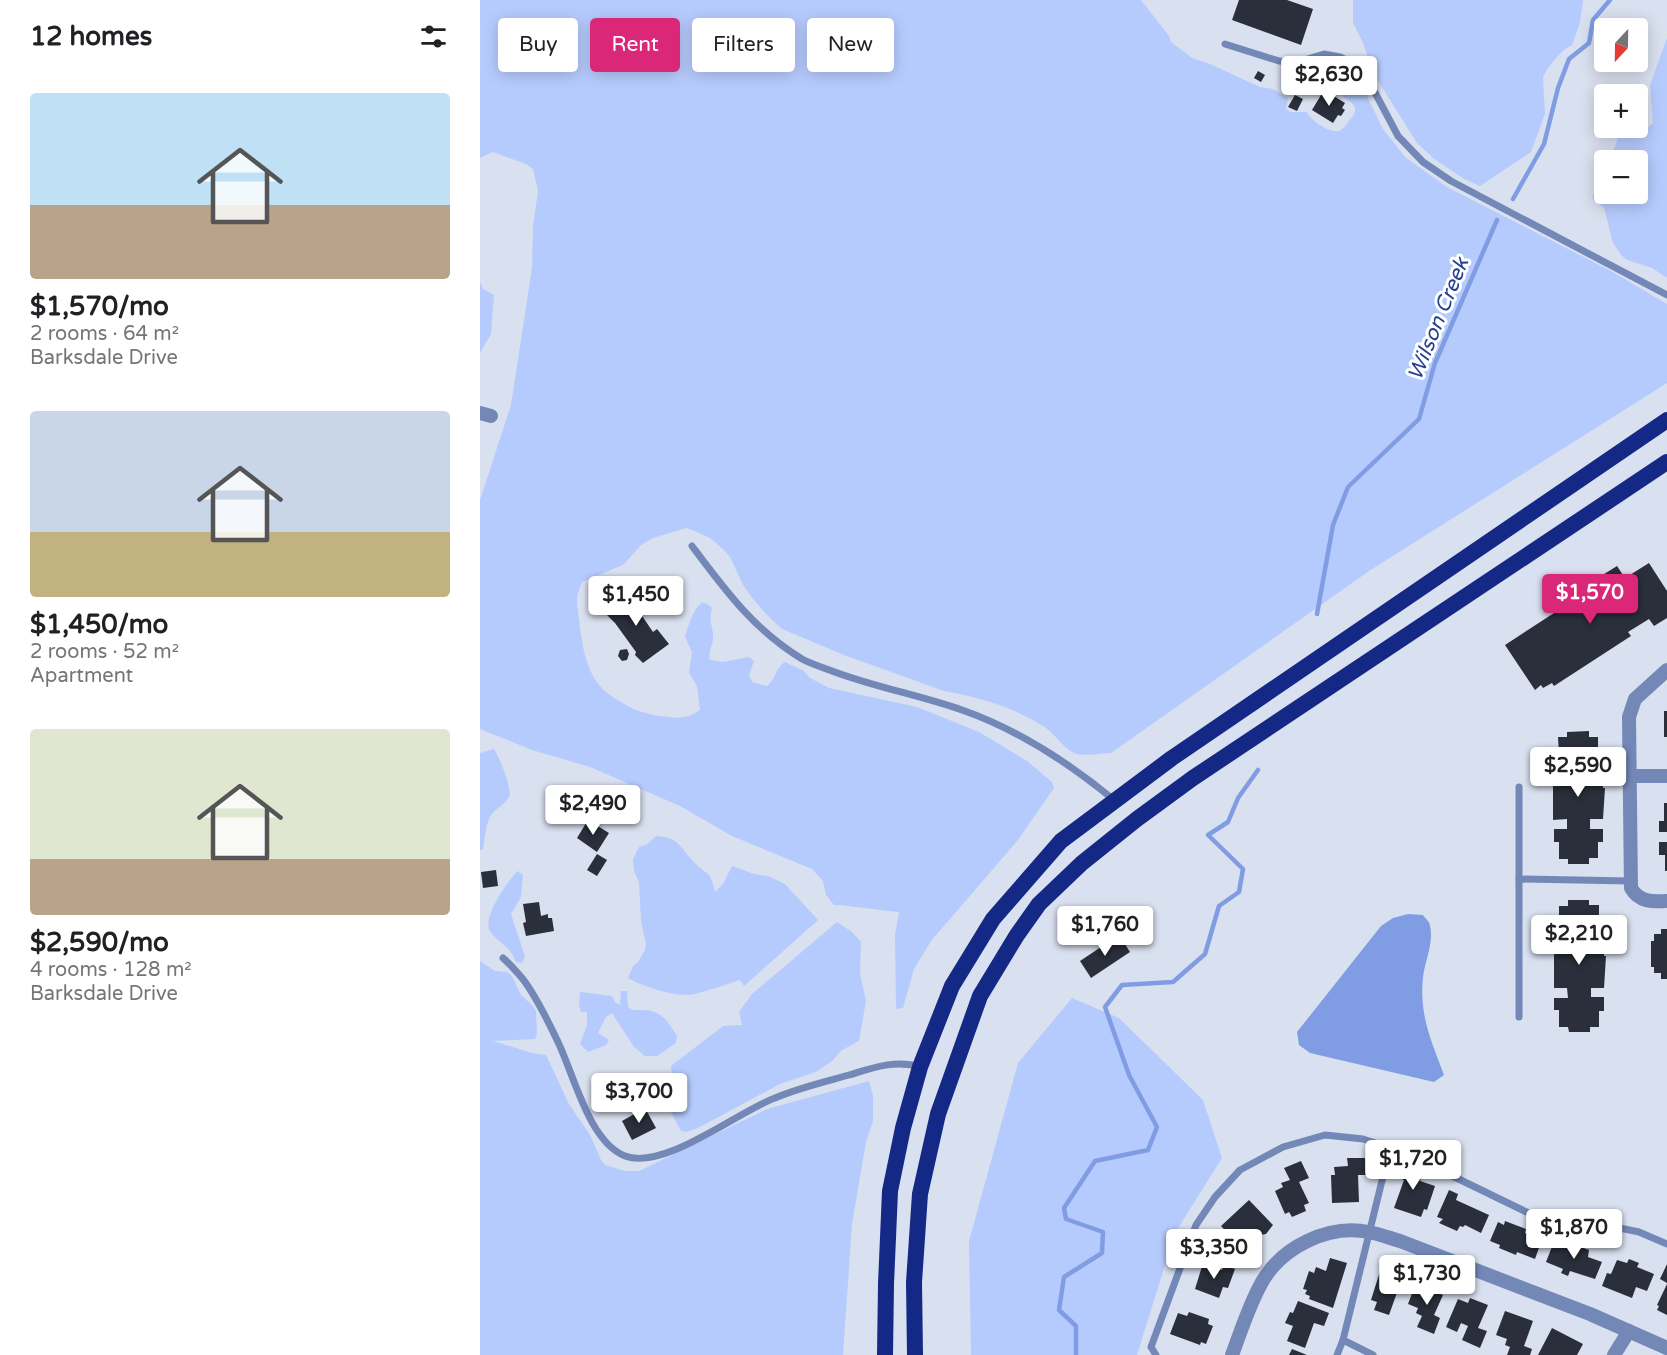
<!DOCTYPE html>
<html lang="en">
<head>
<meta charset="utf-8">
<style>
	body { margin:0; font-family:"Varela Round",sans-serif; background:#f2f2f2; color:#202124; height:100vh; display:flex; flex-direction:column; font-size:22px; white-space:nowrap }
	* { box-sizing:border-box; margin:0 }
	p { font-size:20px; color:#757577 }
	.icon { flex:none; width:33px; height:33px; fill:none; stroke:currentColor; stroke-width:2; stroke-linecap:round; stroke-linejoin:round }
	.map { position:relative; flex:1; overflow:hidden }
	.sheet { display:flex; flex-direction:column; background:#fff; width:480px }
	.sheet>* { flex:none }
	.hud { position:absolute; left:18px; top:18px; width:570px; height:54px; display:flex; gap:12px }
	.needle { width:39px; rotate:202deg }
	.buttons { position:absolute; left:1114px; top:18px; display:grid; gap:12px }
	.buttons a { display:grid; place-items:center; width:54px; height:54px; border-radius:6px; background:#fff; box-shadow:0 3px 15px #0003; font-size:30px }
	.price { position:absolute; translate:-50% -51px; padding:0 14px; border-radius:6px; background:#fff; color:#222; font-size:20px; line-height:39px; filter:drop-shadow(0 2px 3px #0008) }
	.price::after { content:''; position:absolute; left:50%; top:36px; width:18px; height:14px; margin-left:-9px; background:inherit; clip-path:polygon(0 0,100% 0,50% 100%) }
	.price.on { background:#db2777; color:#fff }
	ul { padding:0; list-style:none }
	li { display:grid; align-content:center; gap:12px; height:318px; padding:0 30px }
	li span { display:grid; place-items:center; height:186px; border-radius:6px; color:#555 }
	li>.icon { margin-inline-start:auto }
	span .icon { width:108px; height:108px; fill:#fffc; stroke-width:1 }
	li b { font-size:26px }
	h2 { display:flex; justify-content:space-between; align-items:center; height:72px; padding:0 30px; font-size:26px }
	.tag { padding:0 21px; border-radius:6px; background:#fff; box-shadow:0 3px 15px #0003; font-size:21px; line-height:54px }
	.tag.on { background:#db2777; color:#fff }
	main { display:flex; flex:1; min-height:0 }
	.map>svg:first-child { display:block }
</style>
</head>
<body>
<main>
<section class="sheet">
<h2>12 homes<svg class="icon" aria-label="filters" viewBox="0 0 24 24"><path d="M4 7h16M4 17h16"/><circle cx="9" cy="7" r="2"/><circle cx="15" cy="17" r="2"/></svg></h2>
<ul>
<li><span style="background:linear-gradient(#bfe0f5 60%,#b9a48a 0)"><svg class="icon" aria-label="home" viewBox="0 0 24 24"><path d="M3 11l9-7 9 7M6 9v11h12V9"/></svg></span><div><b>$1,570/mo</b><p>2 rooms · 64 m²</p><p>Barksdale Drive</p></div></li>
<li><span style="background:linear-gradient(#c9d6e8 65%,#c2b280 0)"><svg class="icon" aria-label="home" viewBox="0 0 24 24"><path d="M3 11l9-7 9 7M6 9v11h12V9"/></svg></span><div><b>$1,450/mo</b><p>2 rooms · 52 m²</p><p>Apartment</p></div></li>
<li><span style="background:linear-gradient(#dfe7d0 70%,#b9a48a 0)"><svg class="icon" aria-label="home" viewBox="0 0 24 24"><path d="M3 11l9-7 9 7M6 9v11h12V9"/></svg></span><div><b>$2,590/mo</b><p>4 rooms · 128 m²</p><p>Barksdale Drive</p></div></li>
</ul>
</section>
<div class="map">
<svg width="1187" height="1355" viewBox="0 0 1187 1355">
	<rect width="100%" height="100%" fill="#d9e0ef"/>
	<g fill="#b6cbfd">
		<path d="M0,0H661L689,36L691,42L712,58L730,64L780,87L793,89L808,98L806,109L811,112H827C831,121 848,132 858,131C863,130 866,125 869,121C871,118 876,114 875,109C874,98 854,98 850,78L861,72L878,78L903,129L925,157L967,187L1131,271L1187,304V383L889,571L631,753C621,753 604,757 594,753C583,748 576,735 566,728C536,708 500,697 464,691L364,655L302,629L288,616L273,599L263,585L250,557L243,549L230,538L212,530L206,528L173,538L161,545L143,565L102,582L97,596V604C101,631 102,668 122,688C127,694 135,698 141,702C153,710 166,714 180,716C195,718 207,720 220,710L217,686L209,673L212,652L205,637C209,624 212,611 222,602L227,604L232,608C228,624 234,627 233,639C232,648 228,651 230,660L243,662L269,657L274,661L269,675L272,682L287,686C297,678 294,669 305,662L324,671L330,678L349,688L437,707L499,732L547,761L572,782L574,788L538,840L451,941L434,969L423,1008L416,1009L415,935L419,912C397,910 376,906 354,905L346,895L343,881L332,869L252,836L200,806L110,767L52,750L0,729V500L31,405L52,268L53,226L58,191L53,169L46,164L13,152L0,158Z"/>
		<path d="M873,0H1103L1100,23L1092,45C1082,49 1067,67 1063,78L1065,114L1051,152L1000,186L984,179L953,158L937,143L895,76L883,43L873,23Z"/>
		<path d="M1187,38V278L1172,268L1147,260L1142,256L1133,243L1124,208L1112,198L1125,164V194H1158V160H1128C1136,151 1134,140 1143,132C1154,132 1165,131 1173,123L1170,85Z"/>
		<path d="M0,282L3,289L14,295L11,334L0,353Z"/>
		<path d="M14,749C19,757 33,789 29,797C25,805 14,809 10,817C5,827 5,839 3,850H0V753Z"/>
		<path d="M176,836C201,838 198,846 214,862C228,877 230,869 235,892L243,884L252,866L274,874L288,876L305,884L338,920L264,986L260,980C245,985 230,990 215,994C197,998 164,987 148,978L153,966L158,962L165,950L166,944L161,921L159,882L154,871L153,859L159,847L166,845Z"/>
		<path d="M38,871L43,875L41,897L31,914L45,956L42,963L36,962C34,958 32,953 29,950C23,943 12,937 9,929C4,915 28,880 38,871Z"/>
		<path d="M357,922L372,932L381,942L380,974L386,1001L379,1041L362,1050L352,1061L336,1072L300,1084L218,1128L206,1132L201,1131L187,1105L193,1088L191,1066L243,1026L262,1025L259,1012L272,994Z"/>
		<path d="M0,961L15,971L27,972L32,976L41,995L52,1005L56,1011L57,1033L55,1039L13,1041L52,1053L66,1055L89,1104L110,1135L121,1160L125,1165L132,1167L145,1171H159L287,1109L389,1081L393,1096V1121L386,1142L372,1224L363,1355H0Z"/>
		<path d="M141,991H147L148,1007C153,1011 156,1010 162,1010C182,1010 188,1022 197,1036L196,1043L177,1056H165L154,1047L132,1013L126,1017L118,1033L129,1040L126,1045L108,1052L100,1044L107,1025V1012H101L99,1004L100,992L132,996L135,1002L140,1005Z"/>
		<path d="M592,998L639,1018L723,1100L742,1158L695,1233L657,1355H491L489,1241L538,1063Z"/>
	</g>
	<path fill="#809de4" d="M928,914L943,915C945,918 950,922 950,926C954,942 945,961 943,977C939,1015 951,1040 964,1075L954,1082L830,1053L819,1045L817,1032L901,926L913,918Z"/>
	<g fill="none" stroke-linecap="round" stroke-linejoin="round">
		<g stroke="#809de4" stroke-width="4.5">
			<path d="M1033,199L1064,144L1078,88L1089,59L1109,43L1113,20L1130,0"/>
			<path d="M837,614L853,525L868,487L939,419L955,363L1017,220"/>
			<path d="M596,1355V1326L579,1310L584,1277L622,1253L623,1232L586,1219L584,1208L615,1161L668,1150L677,1127L649,1075L625,1007L642,985L693,982L725,954L739,906L759,892L763,869L728,835L748,822L758,798L778,770"/>
		</g>
	</g>
	<g fill="#2a2f3b">
		<path d="M759,0H807L833,9L821,45L752,20Z"/>
		<path d="M778,71L785,75L781,82L774,78Z"/>
		<path d="M844,90L865,103L862,108L865,110L861,116L858,115L853,123L832,110Z"/>
		<path d="M815,95L823,99L817,111L808,107Z"/>
		<path d="M1169,563L1187,591V618L1174,626L1169,619L1148,632L1151,636L1074,686L1072,683L1063,688L1061,685L1055,690L1025,645L1091,602L1089,600L1099,587L1102,588L1137,566L1145,578Z"/>
		<path d="M151,591L162,606L158,610L173,632L177,629L189,644L163,663L155,655L156,652L135,623L123,611Z"/>
		<path d="M147,649L149,654L147,660L142,661L138,656L140,650Z"/>
		<rect x="1184" y="711" width="3" height="26"/>
		<path d="M1109,731V737H1118V753H1123V766H1110V776H1123V788H1125L1123,819H1110V829H1123V842H1118V858H1109V864H1088V859H1079V842H1074V829H1087V819L1073,820V776H1086V766H1073V754H1079L1078,737H1087V732Z"/>
		<path d="M1184,803H1187V832H1179V821H1184Z"/>
		<path d="M108,820L129,833L117,852L97,838Z"/>
		<path d="M1179,842H1187V871H1185V855H1179Z"/>
		<path d="M117,854L127,860L117,876L107,870Z"/>
		<path d="M16,870L18,886L3,888L1,872Z"/>
		<path d="M1088,900H1109V905H1119V922H1124V934H1111V945H1124V956H1126L1124,988H1111V997H1124V1011H1119V1027H1110V1032H1089L1088,1027H1079V1010H1074V998H1088L1087,988H1074V945H1087V934L1075,935V922H1079V906H1088Z"/>
		<path d="M59,902L61,916L68,914V918H72L74,931L46,936L43,923L46,922L43,904Z"/>
		<path d="M1181,929H1187V979H1181V973H1174V967H1171V941H1174V934H1181Z"/>
		<path d="M639,935L650,952L611,978L600,961Z"/>
		<path d="M165,1108L176,1128L152,1140L142,1121Z"/>
		<path d="M867,1158H885L886,1175H878L879,1202L852,1203L851,1175H855L854,1167L868,1166Z"/>
		<path d="M821,1161L829,1178L819,1182L829,1203L824,1205L826,1211L812,1217L809,1212L805,1214L795,1191L803,1187L801,1183L810,1180L804,1168Z"/>
		<path d="M923,1161L939,1167L938,1169L944,1171L940,1181L955,1186L947,1210L944,1209L941,1217L914,1208L924,1180L917,1177Z"/>
		<path d="M969,1190L978,1194L976,1200L1009,1215L1001,1233L985,1225L983,1227L980,1226L977,1231L959,1223L963,1219L957,1217Z"/>
		<path d="M769,1200L793,1225L786,1234L780,1235L771,1244L769,1241L762,1248L741,1226Z"/>
		<path d="M1025,1221L1046,1229L1045,1233L1062,1239L1055,1259L1037,1252L1036,1255L1019,1248L1020,1245L1010,1241L1018,1222L1024,1225Z"/>
		<path d="M1082,1240L1109,1250L1108,1257L1122,1262L1115,1279L1090,1271L1088,1276L1081,1273L1083,1269L1066,1262L1073,1244L1080,1246Z"/>
		<path d="M850,1258L867,1263L853,1308L829,1299L830,1296L825,1294L827,1290L823,1289L829,1271L834,1273L836,1267L846,1271Z"/>
		<path d="M1149,1259L1159,1263L1157,1267L1174,1274L1167,1291L1156,1287L1152,1298L1122,1286L1127,1273L1131,1274L1137,1260L1147,1263Z"/>
		<path d="M903,1262L912,1265L911,1269L924,1273L909,1315L894,1310L897,1302L891,1300Z"/>
		<path d="M723,1263L742,1270L744,1265L755,1269L748,1288L743,1287L739,1298L715,1289Z"/>
		<path d="M1187,1264V1283L1180,1279Z"/>
		<path d="M944,1282L960,1289L958,1293L963,1295L954,1315L960,1318L954,1334L937,1327L942,1316L936,1313L938,1308L928,1304L936,1283L942,1286Z"/>
		<path d="M1187,1284V1315L1177,1310L1179,1306L1177,1305Z"/>
		<path d="M990,1298L1008,1305L998,1328L1007,1331L1000,1348L982,1340L988,1326L981,1323L977,1332L966,1327L978,1299L988,1303Z"/>
		<path d="M818,1301L849,1313L844,1326L834,1323L825,1348L807,1341L813,1326L805,1323L810,1312L813,1313Z"/>
		<path d="M1025,1311L1053,1321L1044,1346L1052,1349L1050,1355H1027L1030,1347L1025,1345L1027,1339L1016,1335Z"/>
		<path d="M709,1312L729,1319L728,1324L733,1326L726,1344L721,1342L720,1345L690,1334L698,1313L707,1316Z"/>
		<path d="M1072,1328L1103,1344L1097,1355H1058Z"/>
		<path d="M812,1349L827,1355H809Z"/>
	</g>
	<g fill="none" stroke-linecap="round" stroke-linejoin="round">
		<g stroke="#7488b8" stroke-width="7">
			<path d="M745,44L799,61L818,62L844,54L860,57L882,68L918,136L943,162L971,181L1187,295"/>
			<path d="M212,546C245,590 274,630 322,659C331,664 342,667 352,671C394,687 439,695 482,710C539,730 588,762 634,800"/>
			<path d="M1039,787V879"/>
			<path d="M23,958C30,964 36,971 42,978C54,993 69,1023 78,1042C94,1075 109,1142 145,1156C184,1171 257,1112 295,1098C318,1088 344,1082 369,1075C392,1068 416,1059 440,1067"/>
			<path d="M1039,1017V879L1150,881"/>
			<path d="M863,1340L893,1355"/>
			<path d="M676,1355L671,1347L716,1225L735,1197L760,1170L803,1147L845,1135L883,1139L923,1152L1063,1220L1085,1226H1130L1159,1232L1187,1244"/>
			<path d="M857,1355L863,1340L910,1148"/>
		</g>
		<g stroke="#7488b8" stroke-width="14">
			<path d="M0,413L11,416"/>
			<path d="M1187,670L1155,699L1149,717L1151,888C1159,902 1172,902 1187,901"/>
			<path d="M1151,776H1187"/>
			<path d="M752,1355C761,1331 769,1305 782,1282C802,1247 848,1224 889,1232C899,1234 910,1238 920,1241L1110,1314L1187,1348"/>
			<path d="M1134,1355L1149,1331"/>
		</g>
		<g stroke="#142886" stroke-width="16">
			<path d="M405,1355L406,1284L410,1191L423,1128L440,1067L472,986L513,919L581,841L692,758L1187,420"/>
			<path d="M435,1355L434,1282L440,1194L458,1114L500,996L537,935L559,904L602,863L657,819L713,778L1187,462"/>
		</g>
	</g>
	<g text-anchor="middle" stroke-width="6" stroke-linejoin="round" paint-order="stroke">
		<g font-size="21" font-style="italic" fill="#243e90" stroke="#fff">
			<text transform="translate(958 319) rotate(-68)" y="7">Wilson Creek</text>
		</g>
	</g>
</svg>
<div class="buttons">
<a><svg class="needle" viewBox="-14 -14 28 28"><path d="M0-13l5 13h-10z" fill="#e53935"/><path d="M0 13l5-13h-10z" fill="#757577"/></svg></a>
<a>+</a>
<a>−</a>
</div>
<b class="price" style="left:849px;top:107px">$2,630</b>
<b class="price on" style="left:1110px;top:625px">$1,570</b>
<b class="price" style="left:156px;top:627px">$1,450</b>
<b class="price" style="left:1098px;top:798px">$2,590</b>
<b class="price" style="left:113px;top:836px">$2,490</b>
<b class="price" style="left:625px;top:957px">$1,760</b>
<b class="price" style="left:1099px;top:966px">$2,210</b>
<b class="price" style="left:159px;top:1124px">$3,700</b>
<b class="price" style="left:933px;top:1191px">$1,720</b>
<b class="price" style="left:1094px;top:1260px">$1,870</b>
<b class="price" style="left:734px;top:1280px">$3,350</b>
<b class="price" style="left:947px;top:1306px">$1,730</b>
<div class="hud">
<a class="tag">Buy</a>
<a class="tag on">Rent</a>
<a class="tag">Filters</a>
<a class="tag">New</a>
</div>
</div>
</main>
</body>
</html>
